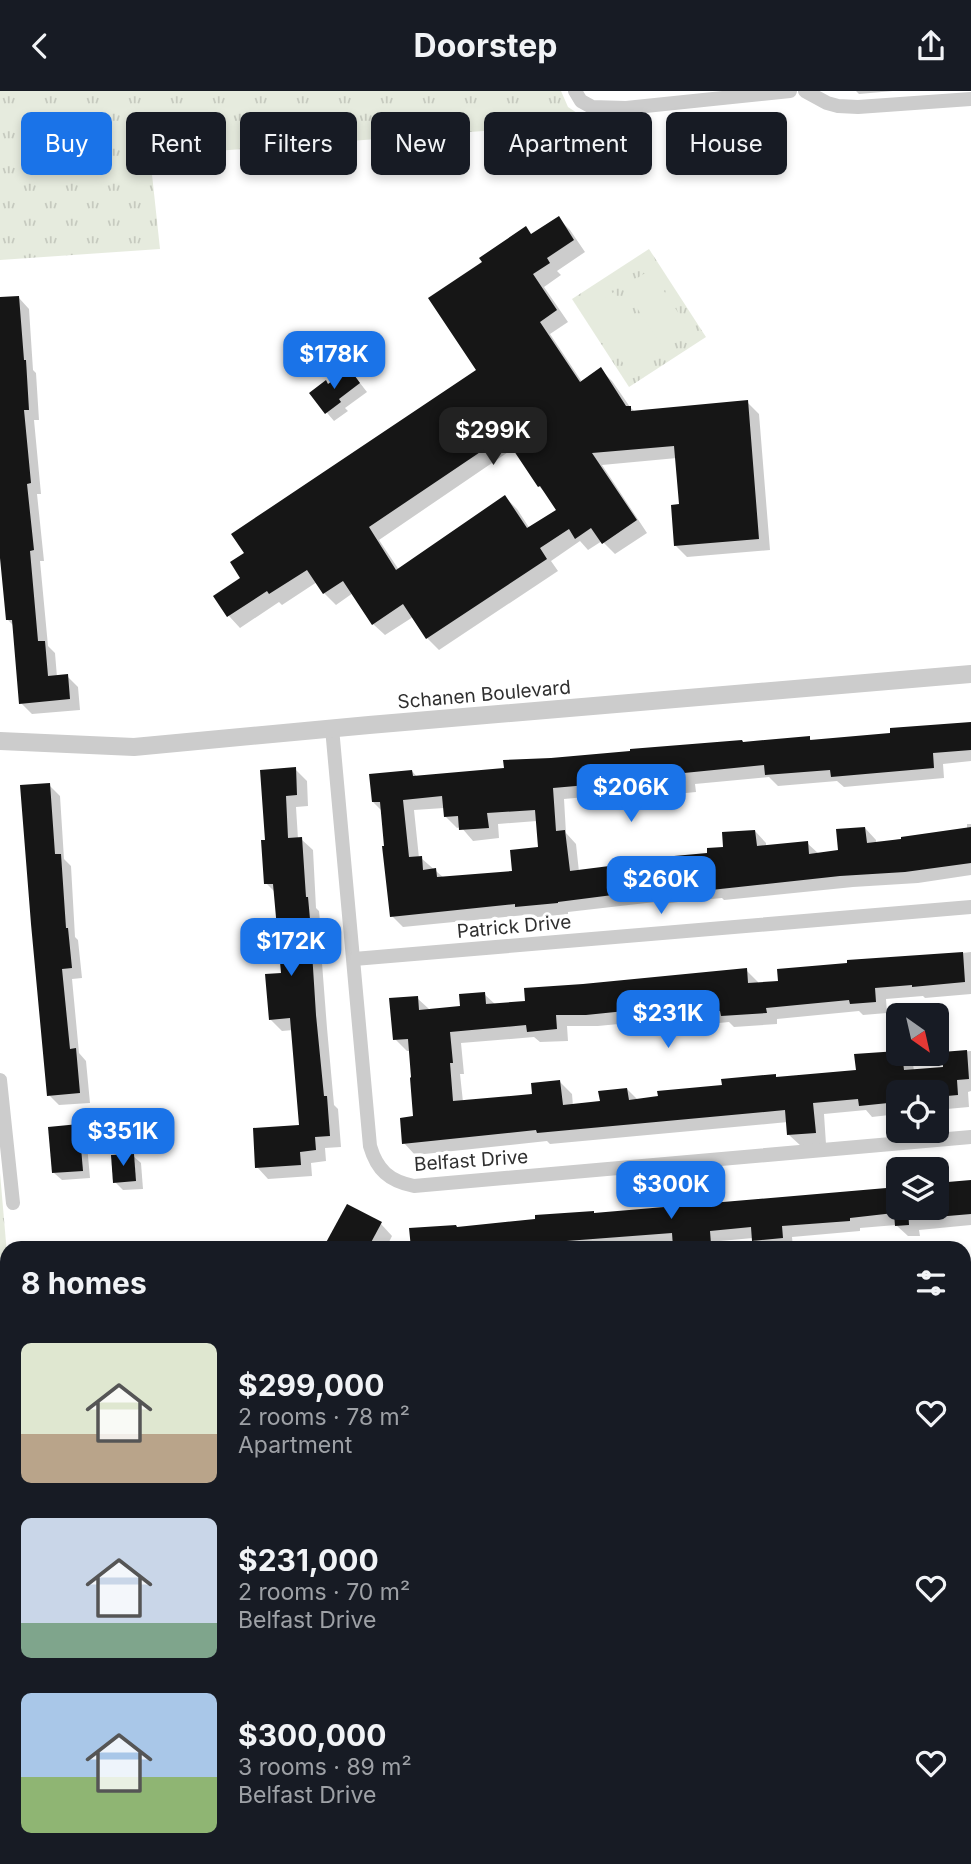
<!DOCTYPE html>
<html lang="en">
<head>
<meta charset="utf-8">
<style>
	body { margin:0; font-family:Inter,sans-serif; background:#20242c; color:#f1f3f6; height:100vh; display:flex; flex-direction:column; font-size:26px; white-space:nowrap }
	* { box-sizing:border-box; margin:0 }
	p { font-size:23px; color:#9ea1a6 }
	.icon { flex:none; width:38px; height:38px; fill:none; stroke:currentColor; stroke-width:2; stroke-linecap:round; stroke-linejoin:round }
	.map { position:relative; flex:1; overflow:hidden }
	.side { position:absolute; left:0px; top:1150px; width:971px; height:625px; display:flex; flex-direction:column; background:#171b24; border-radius:21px 21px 0 0; box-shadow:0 4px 10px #0003 }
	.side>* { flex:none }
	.guide { position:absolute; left:21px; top:21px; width:929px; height:63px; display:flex; gap:14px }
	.needle { width:46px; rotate:146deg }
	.buttons { position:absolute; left:886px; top:912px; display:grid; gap:14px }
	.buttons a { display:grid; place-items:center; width:63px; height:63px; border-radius:10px; background:#171b24; box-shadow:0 4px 10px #0003; font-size:35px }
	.price { position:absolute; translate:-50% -60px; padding:0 16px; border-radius:14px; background:#1a73e8; color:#fff; font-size:23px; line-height:46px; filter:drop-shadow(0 2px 4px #0008) }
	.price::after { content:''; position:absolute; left:50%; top:42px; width:21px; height:16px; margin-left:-10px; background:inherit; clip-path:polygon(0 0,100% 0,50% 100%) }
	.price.current { background:#222; color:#fff }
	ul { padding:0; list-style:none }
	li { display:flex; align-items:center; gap:21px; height:175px; padding:0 21px }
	li span { display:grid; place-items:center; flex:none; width:196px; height:140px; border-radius:10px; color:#555 }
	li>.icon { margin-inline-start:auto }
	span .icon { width:84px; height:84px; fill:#fffc; stroke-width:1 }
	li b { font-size:30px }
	h2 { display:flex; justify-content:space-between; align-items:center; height:84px; padding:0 21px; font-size:30px }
	.chip { padding:0 24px; border-radius:10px; background:#171b24; box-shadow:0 4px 10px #0003; font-size:24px; line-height:63px }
	.chip.current { background:#1a73e8; color:#fff }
	header { display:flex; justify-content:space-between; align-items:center; height:91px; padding:0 21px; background:#171b24; font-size:32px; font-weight:700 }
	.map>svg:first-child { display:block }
</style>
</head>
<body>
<header><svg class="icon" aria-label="back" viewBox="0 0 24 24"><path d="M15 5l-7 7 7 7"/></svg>Doorstep<svg class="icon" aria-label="share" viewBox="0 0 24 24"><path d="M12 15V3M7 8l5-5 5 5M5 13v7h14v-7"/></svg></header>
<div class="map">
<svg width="971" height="1773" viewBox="0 0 971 1773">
	<defs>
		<pattern id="park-tufts" width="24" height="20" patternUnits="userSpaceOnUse" patternTransform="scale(1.75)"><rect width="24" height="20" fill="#e6ebde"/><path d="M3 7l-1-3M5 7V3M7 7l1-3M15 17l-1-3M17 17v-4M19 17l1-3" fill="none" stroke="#c6cabf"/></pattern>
	</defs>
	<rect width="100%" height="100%" fill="#fff"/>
	<g fill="url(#park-tufts)">
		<path d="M0,0H561L568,16L592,32L150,65L160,158L0,169Z"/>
		<path d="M649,158L706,246L629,296L572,208Z"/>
		<path d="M0,1082L7,1163V1500L0,1490Z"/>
		<path d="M188,1768H278V1773H190Z"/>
	</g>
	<g fill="#e6ebde">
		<path d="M650,179L687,235L661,253L623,196Z"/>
		<path d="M614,201L651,258L625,275L588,218Z"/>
	</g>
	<g fill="#0003" fill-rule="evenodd">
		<path d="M856,0H893L859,3Z"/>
		<path d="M558,127L570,139L585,161L557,180L561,184L544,196L568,231L550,243L582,291L601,279L612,290L630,316L635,321L747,311L759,323L770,459L687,466L675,454L681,415L677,367L602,374L647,442L615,463L602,450L588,459L580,450L551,470L558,480L439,559L427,547L413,526L385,544L373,533L353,502L336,514L324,502L317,491L282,514L279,511L240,537L229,525L243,488L478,279L532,144ZM514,357L539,395L549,406L558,419L530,438L517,418L505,406L399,479L379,449Z"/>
		<path d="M19,207L29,218L33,279L36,282L39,329H34L41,403H37L44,470H40L48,555L55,562L57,586L67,585L78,596L80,619L32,623L21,612L14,535L7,528L0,446V208Z"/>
		<path d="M356,287L367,301L345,317L348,320L334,330L311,303L329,295Z"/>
		<path d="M971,632V670L943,673L944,687L844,696L837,690L778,695L769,686L695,693L696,701L646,706L641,701L564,708L566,742L576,753L579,781L709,763L725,757L755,740L766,752V756L807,752L819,763L840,761L865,737L876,749V752L967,738V733H971V784L918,792L853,796L724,809L722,807L657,813L655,811L568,821V823L528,827L525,824L403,836L392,825L382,720L373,711L412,680L418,687L744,653L809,647L813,651L892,644ZM444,717L445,725L457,737L461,736L473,750L499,747L498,733L537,730L540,758L513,781L444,787L421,767H419L414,719Z"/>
		<path d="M295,678L307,690L308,715L296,716L298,748H301L313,759L316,817L319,820L324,872H322L327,937L334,1014L338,1018L341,1056L325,1057L326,1070L311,1072L312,1085L268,1088L257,1076L301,1035L293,939L282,940L270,928L283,883L276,802L266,792V750Z"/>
		<path d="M49,694L60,705L64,768L71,775L75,846L78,849L82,887L72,888L79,962L86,970L90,1012L59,1014L49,1004Z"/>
		<path d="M971,861V903L925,907L923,905L886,908L887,922L863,924L859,920L777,928V933L734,936L729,931L679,936L670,928L598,935H567L568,950L540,951L534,946L461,952L464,983H460L463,1011L534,1004L560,991L572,1003L573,1015L602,1012L627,998L638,1009L724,996L775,985L778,988L858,980L898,962H903L913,973L914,980L945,977L944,962L971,960V1000L968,1001L969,1016L936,1019V1001H898V1023L872,1026L866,1019L824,1023L826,1053L801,1055L789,1044L788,1031L550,1053L547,1050L415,1064L404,1052L415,1027L410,960H407L395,948L417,907L429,918L462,917L484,903L496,914L526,911L746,879L758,891V893L780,891L899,869Z"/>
		<path d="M78,1035L86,1043L90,1087L62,1089L54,1082Z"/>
		<path d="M133,1065L141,1072L143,1098L123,1099L115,1091Z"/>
		<path d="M971,1091V1134L919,1139L920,1145H908L896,1134L860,1137V1140L792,1146L793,1157H761L753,1147L720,1150V1157H676L675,1153L621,1157H412L458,1138L595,1123L936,1116Z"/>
		<path d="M381,1133L392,1145L386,1157H333Z"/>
		<path d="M971,1310V1374L964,1375V1311Z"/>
		<path d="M964,1556L971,1597V1773H969L964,1765Z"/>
		<path d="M0,1586L7,1591V1616L0,1626Z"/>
		<rect x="0" y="1651" width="7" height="70"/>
		<path d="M353,1768H415L416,1773H353Z"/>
		<path d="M457,1768H519L520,1773H458Z"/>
		<path d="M599,1768H648L649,1773H599Z"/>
		<path d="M689,1768H748L749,1773H690Z"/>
		<path d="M841,1768H913L914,1773H842Z"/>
	</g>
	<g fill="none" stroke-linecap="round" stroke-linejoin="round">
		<g stroke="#cce0e9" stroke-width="19">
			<path d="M0,1431L7,1444"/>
			<path d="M227,1768L228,1773"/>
		</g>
	</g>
	<g fill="#161616" fill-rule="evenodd">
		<path d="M559,125L574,149L547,167L550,172L533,183L557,219L540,231L580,291L601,276L626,315H631V320L748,309L759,448L674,455L671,414L679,413L674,355L592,362L637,429L602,453L591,437L575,448L569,438L540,457L547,468L426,548L403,513L372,534L343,490L323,503L307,479L269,503L267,500L227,526L213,505L240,487L230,471L244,462L231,443L476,279L428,207L482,171L479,167L526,135L531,143ZM504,345L538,396L540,395L556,419L527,437L505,404L396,479L369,436Z"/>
		<path d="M19,205L24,269H26L29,319H24L31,392L27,393L34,459L30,460L38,550H45L48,585L68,583L70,608L19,613L12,529H6L0,467V206Z"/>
		<path d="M349,277L360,292L339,308L341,311L325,323L309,302L326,289L328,293Z"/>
		<path d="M971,631V659L933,662L934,677L831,686L830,679L765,684L764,674L684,682L685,691L633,695V690L553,697L556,740L565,739L570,780L641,771V768L707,762V757L723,756L722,741L755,739L757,755L808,750L809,763L838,759L836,738L865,736L867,752L901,748V746L971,736V772L905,781L840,785L711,799L710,797L644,802V800L558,811V812L515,816V813L390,826L382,755H384L380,711H372L369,683L412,679L413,685L504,677L503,669L551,667L630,660V658L742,649L743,651L810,645V649L890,642V637ZM442,705L444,726L458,725L459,739L489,737L487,722L535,719L538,756L510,759L512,780L437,786L436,777L423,779L422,765L409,766L403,709Z"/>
		<path d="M296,676L297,704L286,705L288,747L302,746L306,806H308L313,861H312L316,924L324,1005H327L330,1045L315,1046L316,1059L300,1061L301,1074L255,1077L253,1037L299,1034L290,927L269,929L265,883L281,882L273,793H264L261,749H265L260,679Z"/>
		<path d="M50,692L55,763H61L66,837H68L72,877L62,878L70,958L76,957L80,1002L47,1005L31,833L20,694Z"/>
		<path d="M963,861L965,891L912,896V894L875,897L876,911L850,913L849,909L766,917L767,922L721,925L720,920L665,925L664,916L586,924H556L557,938L527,941L526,934L450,941L453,972H450L453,1010L532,1003L531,992L560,989L563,1014L600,1010L598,1000L627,997L629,1009L658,1005L657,1000L722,994L721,988L776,983V986L856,979L854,963L898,960V962H902L904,979L943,976L942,961L967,959L969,988L957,989L958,1004L936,1006V1001H898V1011L859,1015L858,1008L813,1012L816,1042L787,1044L785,1019L537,1042L536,1039L402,1053L400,1027L413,1025L410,987L411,986L408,948L393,949L389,907L418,905L419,919L460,915L459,903L485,901L486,913L525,910L524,897L583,893L747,877L748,892L778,890L777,878L847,872V869Z"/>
		<path d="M79,1033L83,1080L52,1082L48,1036Z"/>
		<path d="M134,1063L136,1090L113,1092L111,1064Z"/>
		<path d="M971,1089V1123L936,1126V1092Z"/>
		<path d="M898,1096V1116H908L909,1134L895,1135L894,1122L850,1127V1130L782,1135L783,1147L752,1150L751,1136L710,1140L711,1153L673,1156L672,1142L527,1153V1157H411L409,1137L456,1134L457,1136L535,1128V1124L594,1120V1122Z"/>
		<path d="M347,1113L382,1131L368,1157H323Z"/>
	</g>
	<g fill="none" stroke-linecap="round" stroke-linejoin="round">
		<g stroke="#ccc" stroke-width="14">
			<path d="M575,0L581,10L592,16L626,17L790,0"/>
			<path d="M805,0L827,12L838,15L858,16L971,8"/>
			<path d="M332,637L370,1055C377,1079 389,1090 414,1095L971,1046"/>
			<path d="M354,868L971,816"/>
			<path d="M0,989L13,1112"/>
			<path d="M964,1404L971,1403"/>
			<path d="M0,1749L7,1748"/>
			<path d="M307,1768L308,1773"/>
			<path d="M549,1768L550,1773"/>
			<path d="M794,1768L795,1773"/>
		</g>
		<g stroke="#ccc" stroke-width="18">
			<path d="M0,650L134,656L369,634L971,583"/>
			<path d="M0,1525L7,1536"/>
			<path d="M168,1768L169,1773"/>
		</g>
		<g stroke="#b9b9b9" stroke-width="21">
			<path d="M964,1243L971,1242"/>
			<path d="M0,1337L7,1336"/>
		</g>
	</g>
	<g text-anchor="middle" stroke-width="7" stroke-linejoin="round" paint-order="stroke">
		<g font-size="19" fill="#2f2f2f" stroke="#fff">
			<text transform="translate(484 603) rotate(-5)" y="7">Schanen Boulevard</text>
			<text transform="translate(514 835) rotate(-5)" y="7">Patrick Drive</text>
			<text transform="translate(471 1069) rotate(-4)" y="7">Belfast Drive</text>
		</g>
	</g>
</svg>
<div class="buttons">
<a><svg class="needle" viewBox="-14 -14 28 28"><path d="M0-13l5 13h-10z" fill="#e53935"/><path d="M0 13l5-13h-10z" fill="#9ea1a6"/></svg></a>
<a><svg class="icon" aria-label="locate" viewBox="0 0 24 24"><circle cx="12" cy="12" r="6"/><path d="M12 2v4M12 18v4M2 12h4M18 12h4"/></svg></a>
<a><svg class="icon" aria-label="layers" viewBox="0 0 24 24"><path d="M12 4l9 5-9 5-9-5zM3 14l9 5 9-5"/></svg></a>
</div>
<b class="price" style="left:334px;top:300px">$178K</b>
<b class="price current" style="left:493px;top:376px">$299K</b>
<b class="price" style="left:631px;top:733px">$206K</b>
<b class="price" style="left:661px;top:825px">$260K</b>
<b class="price" style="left:291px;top:887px">$172K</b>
<b class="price" style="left:668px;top:959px">$231K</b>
<b class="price" style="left:123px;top:1077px">$351K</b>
<b class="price" style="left:671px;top:1130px">$300K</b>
<div class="guide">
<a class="chip current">Buy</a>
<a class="chip">Rent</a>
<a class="chip">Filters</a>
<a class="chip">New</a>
<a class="chip">Apartment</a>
<a class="chip">House</a>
</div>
<section class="side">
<h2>8 homes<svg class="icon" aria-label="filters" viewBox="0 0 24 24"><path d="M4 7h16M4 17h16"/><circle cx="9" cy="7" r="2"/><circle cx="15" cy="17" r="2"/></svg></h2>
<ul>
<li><span style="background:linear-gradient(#dfe7d0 65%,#b9a48a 0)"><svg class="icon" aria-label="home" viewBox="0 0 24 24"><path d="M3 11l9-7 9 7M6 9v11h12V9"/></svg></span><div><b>$299,000</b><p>2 rooms · 78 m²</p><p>Apartment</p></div><svg class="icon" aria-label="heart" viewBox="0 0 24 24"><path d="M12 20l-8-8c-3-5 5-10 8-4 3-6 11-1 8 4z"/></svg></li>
<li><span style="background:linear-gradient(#c9d6e8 75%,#7fa58c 0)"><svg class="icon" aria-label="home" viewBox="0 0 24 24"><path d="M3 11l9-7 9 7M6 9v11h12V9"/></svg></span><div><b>$231,000</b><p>2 rooms · 70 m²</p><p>Belfast Drive</p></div><svg class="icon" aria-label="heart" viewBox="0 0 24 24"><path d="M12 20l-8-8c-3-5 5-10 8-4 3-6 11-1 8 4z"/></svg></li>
<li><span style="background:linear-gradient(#a9c7e8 60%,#8fb573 0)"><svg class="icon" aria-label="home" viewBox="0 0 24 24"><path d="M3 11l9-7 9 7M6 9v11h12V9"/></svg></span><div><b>$300,000</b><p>3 rooms · 89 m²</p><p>Belfast Drive</p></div><svg class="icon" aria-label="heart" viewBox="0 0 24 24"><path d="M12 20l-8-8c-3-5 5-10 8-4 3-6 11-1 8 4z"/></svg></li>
</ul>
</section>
</div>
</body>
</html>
